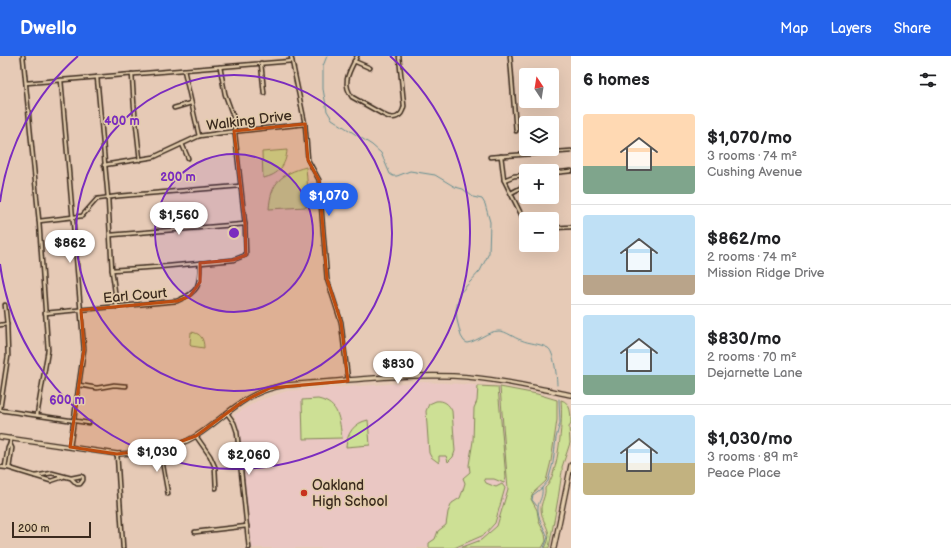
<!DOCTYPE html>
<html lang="en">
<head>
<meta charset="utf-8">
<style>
	body { margin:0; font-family:"Balsamiq Sans",sans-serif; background:#f2f2f2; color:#202124; height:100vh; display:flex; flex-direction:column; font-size:15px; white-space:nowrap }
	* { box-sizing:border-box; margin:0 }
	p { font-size:13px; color:#757577 }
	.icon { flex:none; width:22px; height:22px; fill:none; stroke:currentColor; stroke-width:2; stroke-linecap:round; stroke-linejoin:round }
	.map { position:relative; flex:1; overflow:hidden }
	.details { display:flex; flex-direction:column; background:#fff; width:380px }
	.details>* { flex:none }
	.needle { width:26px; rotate:348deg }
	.controls { position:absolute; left:519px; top:12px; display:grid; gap:8px }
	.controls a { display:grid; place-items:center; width:40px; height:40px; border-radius:4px; background:#fff; box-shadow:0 4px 16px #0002; font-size:20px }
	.scale { position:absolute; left:12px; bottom:10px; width:79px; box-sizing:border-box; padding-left:4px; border:2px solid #3b2a1e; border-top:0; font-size:11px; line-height:14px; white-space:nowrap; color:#3b2a1e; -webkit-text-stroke:3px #e3ccac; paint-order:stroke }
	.price { position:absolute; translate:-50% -34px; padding:0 9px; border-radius:14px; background:#fff; color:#222; font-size:13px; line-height:26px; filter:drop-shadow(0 1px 2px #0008) }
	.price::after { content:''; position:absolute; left:50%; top:24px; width:12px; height:9px; margin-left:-6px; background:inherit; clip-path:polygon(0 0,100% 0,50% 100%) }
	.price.active { background:#2563eb; color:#fff }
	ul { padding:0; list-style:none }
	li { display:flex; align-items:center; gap:12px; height:100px; padding:0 12px }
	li+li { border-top:1px solid #e0e0e0 }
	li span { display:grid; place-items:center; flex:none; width:112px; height:80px; border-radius:4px; color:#555 }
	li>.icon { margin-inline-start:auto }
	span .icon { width:48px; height:48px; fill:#fffc; stroke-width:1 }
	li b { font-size:17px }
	h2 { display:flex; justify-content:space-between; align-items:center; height:48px; padding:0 12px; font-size:17px }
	header { display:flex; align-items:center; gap:24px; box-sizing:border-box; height:56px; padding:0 20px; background:#2563eb; color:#fff }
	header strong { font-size:19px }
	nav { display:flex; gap:22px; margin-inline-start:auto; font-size:14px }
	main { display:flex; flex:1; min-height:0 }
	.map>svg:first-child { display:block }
</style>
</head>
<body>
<header>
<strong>Dwello</strong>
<nav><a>Map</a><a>Layers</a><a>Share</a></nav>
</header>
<main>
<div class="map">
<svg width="571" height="492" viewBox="0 0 571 492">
	<rect width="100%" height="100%" fill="#e6cab6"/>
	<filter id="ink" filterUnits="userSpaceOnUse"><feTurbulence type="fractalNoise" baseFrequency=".025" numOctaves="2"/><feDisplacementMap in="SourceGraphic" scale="8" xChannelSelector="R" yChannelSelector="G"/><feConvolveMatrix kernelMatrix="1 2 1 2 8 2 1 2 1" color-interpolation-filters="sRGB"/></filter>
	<g filter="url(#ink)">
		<path fill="#eac7c3" d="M418,326L447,327L500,331L512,492H252L238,368L234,359L257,345L287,335Z"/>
		<g fill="#cde095" stroke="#84855a">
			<path d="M287,94C286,109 279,119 263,122L262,96Z"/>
			<path d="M306,111L309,148L306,151L269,153C271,126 281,118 306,111Z"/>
			<path d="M191,276C200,277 204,282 204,292L191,290L190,289Z"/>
			<path d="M478,330L498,331L506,422L504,427L494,423H484L486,427L496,431L502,428L505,432L495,467L484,479L454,492H429V487L435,483L438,475L446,469L448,456L452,447L460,442L463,434L465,427L463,422L470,416L469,409L473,385L474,352L477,345Z"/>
			<path d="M500,331L537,338L557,344V364L551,405L546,425L533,437L531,443L537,454L539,466L545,478L546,485L542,492H460L481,484L497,470L508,433Z"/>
			<path d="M318,343C340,348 339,363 342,382L303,383L302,344Z"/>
			<path d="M561,344C571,346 571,359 571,368L569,371L570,387L562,411C563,415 561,418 561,423C558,446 553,469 549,492H545C555,474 542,470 541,453C541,446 546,440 545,432C547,430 549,428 550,425C559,408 563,363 561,344Z"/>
			<path d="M436,345C444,344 449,348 452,355L455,395L453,401L448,406L446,400H439V407L431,401L429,397L426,355L429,348Z"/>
			<path d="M368,364L370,389L346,391C347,377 354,367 368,364Z"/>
		</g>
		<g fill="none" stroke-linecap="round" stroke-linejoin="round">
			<g stroke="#648e90" stroke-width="1">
				<path d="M327,0L323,10V33L327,55L332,63L372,89L381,97L390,118L393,120H397L410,115L435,119L455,131L463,133L473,141L482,143L485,148L490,166L489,197L480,215L460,237L456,254L457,264L461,280L464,285L467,287C479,285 487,275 499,275C506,275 514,282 521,284C530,288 539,287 548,292C554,295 557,322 557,329"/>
				<path d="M537,450L532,444L533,439L542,432"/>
				<path d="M544,492L548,481C544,472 537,461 538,451C539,444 543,442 542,432L548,425L553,407L556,382L560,367L559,343"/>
			</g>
			<defs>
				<g id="minor">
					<path d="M23,0L39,165L48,294L37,359"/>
					<path d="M291,0L305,68L308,104L319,124L327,223L341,266L348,324"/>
					<path d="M357,0C350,15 341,26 352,41L384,59C394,65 402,61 404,50L399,0"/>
					<path d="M510,0L516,75"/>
					<path d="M354,5L370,12"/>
					<path d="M261,7L264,37"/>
					<path d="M184,14L199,80"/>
					<path d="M132,18L134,49L140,104"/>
					<path d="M97,21L108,142L112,214L117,251"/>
					<path d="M61,24L84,293L70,391"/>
					<path d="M26,27L292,5"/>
					<path d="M174,52L191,47"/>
					<path d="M182,88L188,102"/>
					<path d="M501,100L504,124L514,120L526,119"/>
					<path d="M490,101L571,95"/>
					<path d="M104,109L154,101L199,80L221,77L305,68"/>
					<path d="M552,117L571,115"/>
					<path d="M504,124L522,160L525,173L524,192"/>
					<path d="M511,137L526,129"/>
					<path d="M39,165L82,160L97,143L119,140L240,130"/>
					<path d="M552,172L571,171"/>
					<path d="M111,179L245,168"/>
					<path d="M112,214L158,211L233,204L246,199L245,168L233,60L225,38L220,11"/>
					<path d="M45,257L177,245C199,236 200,230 200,207"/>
					<path d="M0,269L7,268"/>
					<path d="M79,329L97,332L114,329L126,330"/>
					<path d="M0,353L8,300L7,268L5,249"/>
					<path d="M0,354L89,367"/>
					<path d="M227,357L234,367L237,376L249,492"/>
					<path d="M196,380L210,400L215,411L216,432"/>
					<path d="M160,393L168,438"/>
					<path d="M117,398L123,492"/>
					<path d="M0,411L9,412L51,425L63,421"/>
					<path d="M5,411L8,392L10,388L11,382"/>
					<path d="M9,412L12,392L10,388"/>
					<path d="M35,420L52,417L71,422L81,420L83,421V424L80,428H77L71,422"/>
					<path d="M195,476L247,470"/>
				</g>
				<g id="major">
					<path d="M0,381L117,398C144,397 173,394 196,380C217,367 234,348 256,338C265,333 275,331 285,329C341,325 398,318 453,320C493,322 532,331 571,339"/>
					<path d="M554,492L571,409"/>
				</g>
			</defs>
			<use href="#minor" stroke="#3b2a1e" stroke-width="5.5"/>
			<use href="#major" stroke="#3b2a1e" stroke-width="6"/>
			<use href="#minor" stroke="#e3ccac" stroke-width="2.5"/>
			<use href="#major" stroke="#e3ccac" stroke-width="3.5"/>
		</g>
	</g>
	<path fill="#bd4d10" fill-opacity="0.2" stroke="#bd4d10" stroke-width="3" stroke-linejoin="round" d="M305,68L308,104L319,124L327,223L341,266L348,325L270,332L242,346L196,380L160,393L117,398L70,391L84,293L81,254L177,245L190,240L200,226V207L233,204L246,199L245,168L234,75Z"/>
	<circle cx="234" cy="177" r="79" fill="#7b2cbf" fill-opacity=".12"/>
	<g fill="none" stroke="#7b2cbf" stroke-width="2">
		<circle cx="234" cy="177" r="79"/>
		<circle cx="234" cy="177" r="158"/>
		<path d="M0 146A236 236 0 0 1 78 0M390 0A236 236 0 1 1 0 208"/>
	</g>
	<circle fill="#c8321e" stroke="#e3ccac" stroke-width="1.5" cx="304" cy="437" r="4"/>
	<g text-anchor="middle" stroke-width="3" stroke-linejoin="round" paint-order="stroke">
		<g font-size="14" fill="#3b2a1e" stroke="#e3ccac">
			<text transform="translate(249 64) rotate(-7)" y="5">Walking Drive</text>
			<text transform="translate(135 239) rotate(-5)" y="5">Earl Court</text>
		</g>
		<g font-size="14" fill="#3b2a1e" stroke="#e3ccac" text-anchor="start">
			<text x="312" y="434">Oakland<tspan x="312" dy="16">High School</tspan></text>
		</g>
	</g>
	<circle cx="234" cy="177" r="6" fill="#7b2cbf" stroke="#e3ccac" stroke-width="2"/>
	<g font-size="12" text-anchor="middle" font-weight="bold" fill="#7b2cbf" stroke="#e3ccac" stroke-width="3" stroke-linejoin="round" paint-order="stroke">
		<text x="122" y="69">400 m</text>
		<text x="178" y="125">200 m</text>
		<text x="67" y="348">600 m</text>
	</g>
</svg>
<div class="controls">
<a><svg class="needle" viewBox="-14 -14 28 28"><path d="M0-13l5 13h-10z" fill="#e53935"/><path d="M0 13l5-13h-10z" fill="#757577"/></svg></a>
<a><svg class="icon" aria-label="layers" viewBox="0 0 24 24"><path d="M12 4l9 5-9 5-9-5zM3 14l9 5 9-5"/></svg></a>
<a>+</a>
<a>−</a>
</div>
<div class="scale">200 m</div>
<b class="price active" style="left:329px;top:161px">$1,070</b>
<b class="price" style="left:179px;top:180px">$1,560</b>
<b class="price" style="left:70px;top:208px">$862</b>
<b class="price" style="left:398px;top:329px">$830</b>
<b class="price" style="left:157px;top:417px">$1,030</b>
<b class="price" style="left:249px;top:420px">$2,060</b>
</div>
<section class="details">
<h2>6 homes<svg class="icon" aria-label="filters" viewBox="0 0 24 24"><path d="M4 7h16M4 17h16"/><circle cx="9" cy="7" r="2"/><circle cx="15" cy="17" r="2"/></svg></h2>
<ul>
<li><span style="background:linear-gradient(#ffd9b3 65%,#7fa58c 0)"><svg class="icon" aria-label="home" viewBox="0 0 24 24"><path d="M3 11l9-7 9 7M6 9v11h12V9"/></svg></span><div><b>$1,070/mo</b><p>3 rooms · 74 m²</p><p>Cushing Avenue</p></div></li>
<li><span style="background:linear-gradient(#bfe0f5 75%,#b9a48a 0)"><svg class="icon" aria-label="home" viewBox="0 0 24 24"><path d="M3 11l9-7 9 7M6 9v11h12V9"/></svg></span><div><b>$862/mo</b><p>2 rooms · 74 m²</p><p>Mission Ridge Drive</p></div></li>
<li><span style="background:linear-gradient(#bfe0f5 75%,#7fa58c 0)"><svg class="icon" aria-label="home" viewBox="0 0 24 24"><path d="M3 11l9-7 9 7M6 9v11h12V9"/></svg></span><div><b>$830/mo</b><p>2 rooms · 70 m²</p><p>Dejarnette Lane</p></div></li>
<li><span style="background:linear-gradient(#bfe0f5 60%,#c2b280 0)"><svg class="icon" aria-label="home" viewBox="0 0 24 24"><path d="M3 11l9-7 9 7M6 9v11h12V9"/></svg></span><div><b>$1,030/mo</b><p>3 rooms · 89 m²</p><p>Peace Place</p></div></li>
</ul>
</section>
</main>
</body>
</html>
